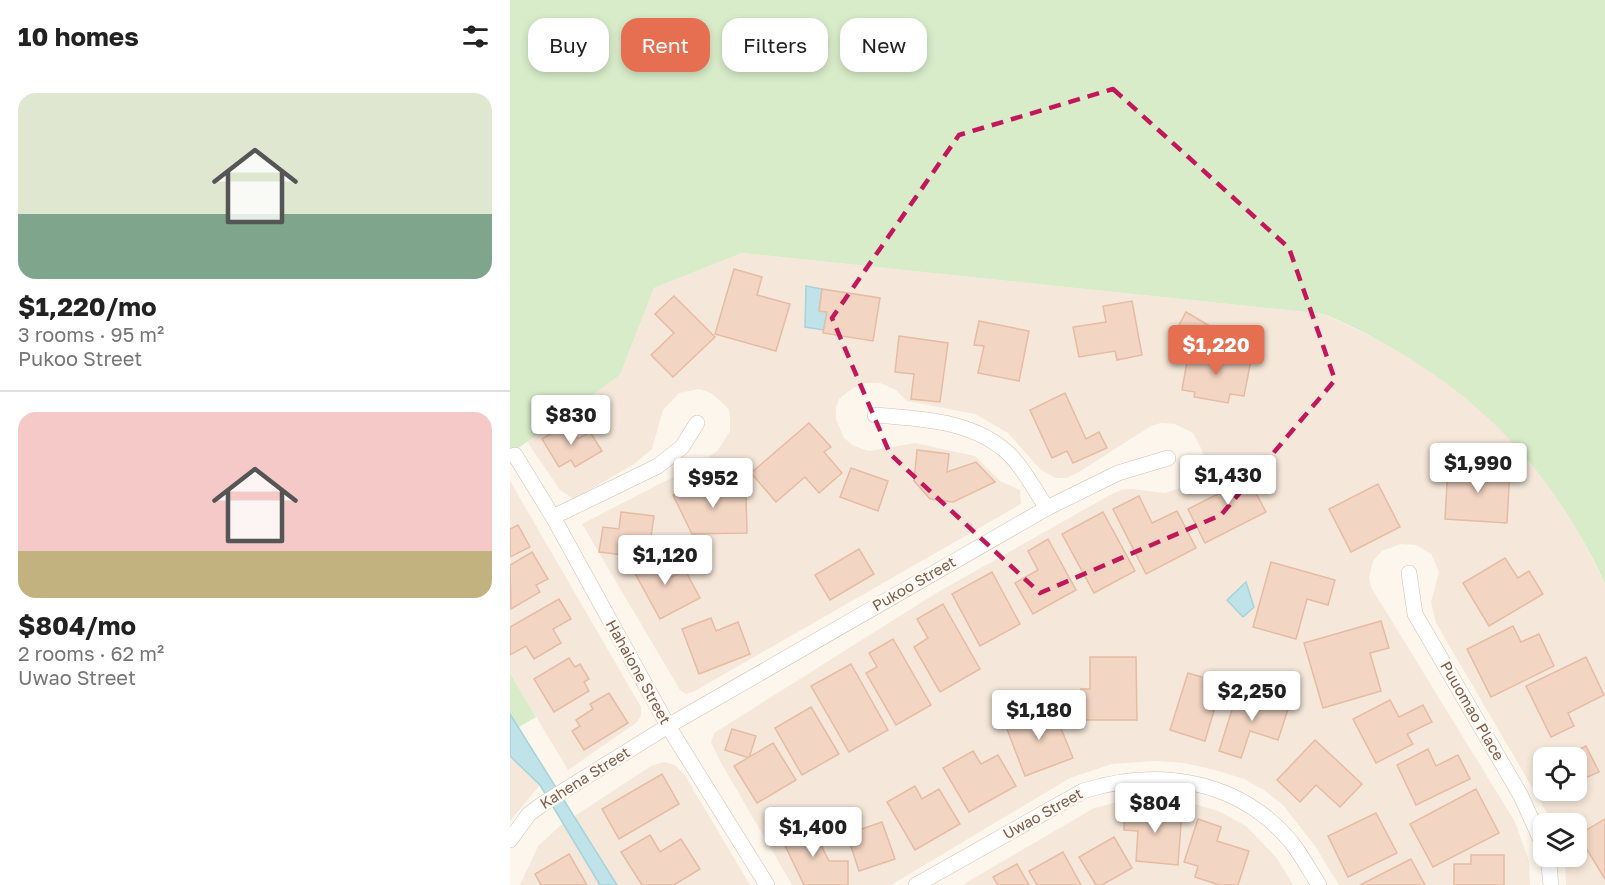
<!DOCTYPE html>
<html lang="en">
<head>
<meta charset="utf-8">
<style>
	body { margin:0; font-family:"Golos Text",sans-serif; background:#f6f6f6; color:#222; height:100vh; display:flex; flex-direction:column; font-size:22px; white-space:nowrap }
	* { box-sizing:border-box; margin:0 }
	p { font-size:20px; color:#767676 }
	.icon { flex:none; width:33px; height:33px; fill:none; stroke:currentColor; stroke-width:2; stroke-linecap:round; stroke-linejoin:round }
	.map { position:relative; flex:1; overflow:hidden }
	.panel { display:flex; flex-direction:column; background:#fff; width:510px }
	.panel>* { flex:none }
	.guide { position:absolute; left:18px; top:18px; width:570px; height:54px; display:flex; gap:12px }
	.tools { position:absolute; left:1023px; top:747px; display:grid; gap:12px }
	.tools a { display:grid; place-items:center; width:54px; height:54px; border-radius:12px; background:#fff; box-shadow:0 3px 9px #0003; font-size:30px }
	.price { position:absolute; translate:-50% -51px; padding:0 14px; border-radius:6px; background:#fff; color:#222; font-size:20px; line-height:39px; filter:drop-shadow(0 2px 3px #0008) }
	.price::after { content:''; position:absolute; left:50%; top:36px; width:18px; height:14px; margin-left:-9px; background:inherit; clip-path:polygon(0 0,100% 0,50% 100%) }
	.price.selected { background:#e76f51; color:#fff }
	ul { padding:0; list-style:none }
	li { display:grid; align-content:center; gap:12px; height:318px; padding:0 18px }
	li+li { border-top:2px solid #e0e0e0 }
	li span { display:grid; place-items:center; height:186px; border-radius:18px; color:#555 }
	li>.icon { margin-inline-start:auto }
	span .icon { width:108px; height:108px; fill:#fffc; stroke-width:1 }
	li b { font-size:26px }
	h2 { display:flex; justify-content:space-between; align-items:center; height:72px; padding:0 18px; font-size:26px }
	.chip { padding:0 21px; border-radius:18px; background:#fff; box-shadow:0 3px 9px #0003; font-size:21px; line-height:54px }
	.chip.selected { background:#e76f51; color:#fff }
	main { display:flex; flex:1; min-height:0 }
	.map>svg:first-child { display:block }
</style>
</head>
<body>
<main>
<section class="panel">
<h2>10 homes<svg class="icon" aria-label="filters" viewBox="0 0 24 24"><path d="M4 7h16M4 17h16"/><circle cx="9" cy="7" r="2"/><circle cx="15" cy="17" r="2"/></svg></h2>
<ul>
<li><span style="background:linear-gradient(#dfe7d0 65%,#7fa58c 0)"><svg class="icon" aria-label="home" viewBox="0 0 24 24"><path d="M3 11l9-7 9 7M6 9v11h12V9"/></svg></span><div><b>$1,220/mo</b><p>3 rooms · 95 m²</p><p>Pukoo Street</p></div></li>
<li><span style="background:linear-gradient(#f6c9c9 75%,#c2b280 0)"><svg class="icon" aria-label="home" viewBox="0 0 24 24"><path d="M3 11l9-7 9 7M6 9v11h12V9"/></svg></span><div><b>$804/mo</b><p>2 rooms · 62 m²</p><p>Uwao Street</p></div></li>
</ul>
</section>
<div class="map">
<svg width="1095" height="885" viewBox="0 0 1095 885">
	<rect width="100%" height="100%" fill="#fdf6ec"/>
	<g fill="#f5e8da" fill-rule="evenodd">
		<path d="M232,253L814,314L887,349L922,370L954,394L1012,450L1060,515L1095,584V885H1056L1055,857L1066,856V824L1043,823L926,623L921,602L929,572L921,554L906,545L891,544L872,551L863,561L859,578L861,587L1005,822L1019,861L1020,885H829L805,846L773,805L754,790L734,779L705,770L674,763L645,761L602,764L560,778L381,885H282L210,761L201,742L204,733L428,592L600,495L611,490L622,489L655,493L679,485L687,478L693,452L683,433L665,424L651,423L641,426L569,472L557,478H545L530,469L498,433L465,414L397,401L386,390L370,383H356L343,388L329,399L326,407V419L334,438L344,446L359,451L405,443L465,456L490,481L510,490L511,504L183,692L176,694L170,690L72,524L192,462L208,450L220,431V414L218,408L201,393L189,389L169,393L153,410L142,449L124,464L64,499L50,490L16,440L110,375L144,288ZM1034,758H1066V790H1034Z"/>
		<path d="M0,481L131,707V716L126,723L58,770L0,673Z"/>
		<path d="M0,756L30,785L0,821Z"/>
		<path d="M154,762L165,765L174,774L240,885H10L28,846L51,825L141,766Z"/>
		<path d="M652,797L668,799L708,811L736,826L766,857L783,885H452L584,808L616,800Z"/>
	</g>
	<g fill="#d8ecc9">
		<path d="M0,0H1095V584C1035,453 946,371 814,314L232,253L144,288L110,375L0,454Z"/>
		<path d="M0,673L26,717L9,727L0,714Z"/>
	</g>
	<g fill="#bfe3e8" stroke="#a5d3da" stroke-width="1.5">
		<path d="M296,286L312,289L309,310L317,312L314,330L295,327Z"/>
		<path d="M736,582L744,607L733,617L717,600Z"/>
		<path d="M0,714L107,885H90L30,785L0,756Z"/>
	</g>
	<g fill="#f3d5c3" stroke="#e6bba3" stroke-width="1.5">
		<path d="M224,269L252,277L247,295L280,304L266,351L205,334Z"/>
		<path d="M312,289L370,298L363,341L313,333L317,312L309,311Z"/>
		<path d="M164,296L205,337L163,377L141,355L164,333L145,314Z"/>
		<path d="M622,301L632,355L607,360L605,351L569,357L563,327L596,322L593,306Z"/>
		<path d="M676,312L710,332L699,350L666,331Z"/>
		<path d="M469,321L519,331L509,381L468,373L474,346L464,345Z"/>
		<path d="M389,336L438,343L430,402L401,399L404,374L385,372Z"/>
		<path d="M679,350L741,360L734,396L720,394L718,403L684,397L685,392L672,390Z"/>
		<path d="M555,393L576,439L589,432L597,448L563,463L557,451L542,458L520,410Z"/>
		<path d="M59,423L68,439L80,432L92,451L65,467L61,460L49,467L32,439Z"/>
		<path d="M299,423L321,447L314,452L332,473L309,493L295,477L266,502L241,473Z"/>
		<path d="M407,450L439,454L437,472L466,462L485,482L443,502L420,499L404,481Z"/>
		<path d="M731,465L756,512L695,543L678,509L712,492L705,478Z"/>
		<path d="M938,465L1000,469L997,523L935,519Z"/>
		<path d="M341,468L378,481L368,511L330,497Z"/>
		<path d="M209,474L219,496H236L237,533L182,534L163,495Z"/>
		<path d="M868,484L890,527L841,552L819,509Z"/>
		<path d="M629,496L642,523L667,511L686,548L636,574L603,509Z"/>
		<path d="M111,512L144,516L140,544L124,543L122,556L89,552L93,527L109,529Z"/>
		<path d="M593,512L625,571L584,593L552,534Z"/>
		<path d="M8,525L20,547L0,557V529Z"/>
		<path d="M538,539L566,590L523,614L505,583L528,570L518,551Z"/>
		<path d="M349,549L364,574L320,600L305,575Z"/>
		<path d="M22,552L38,579L26,585L30,592L1,609L0,565Z"/>
		<path d="M149,552L162,577L175,570L190,598L150,619L121,566Z"/>
		<path d="M995,558L1008,578L1019,571L1033,594L979,626L953,583Z"/>
		<path d="M761,562L825,580L818,605L797,599L786,639L743,627Z"/>
		<path d="M482,572L510,624L470,646L442,594Z"/>
		<path d="M49,599L61,619L43,629L51,643L24,659L16,646L0,655V627Z"/>
		<path d="M433,604L470,669L430,692L404,647L418,638L407,619Z"/>
		<path d="M201,618L206,631L228,622L240,654L189,674L172,629Z"/>
		<path d="M871,621L879,648L860,653L871,691L813,708L794,643Z"/>
		<path d="M1003,626L1011,642L1029,634L1044,666L981,697L957,649Z"/>
		<path d="M383,639L421,705L386,725L356,673L367,667L359,653Z"/>
		<path d="M580,657H626L627,720H571V689H580Z"/>
		<path d="M1076,657L1094,695L1058,713L1064,726L1041,737L1016,686Z"/>
		<path d="M59,658L65,667L70,664L79,679L74,682L79,691L44,712L24,679Z"/>
		<path d="M341,664L378,730L339,752L301,686Z"/>
		<path d="M678,673L712,683L695,741L660,730Z"/>
		<path d="M728,691L779,706L768,740L740,731L731,758L709,751Z"/>
		<path d="M99,693L118,723L74,750L62,731L70,726L66,720L83,709L80,704Z"/>
		<path d="M880,700L889,717L913,705L922,722L897,734L903,744L866,763L843,719Z"/>
		<path d="M542,706L563,758L515,776L495,724Z"/>
		<path d="M301,707L329,754L292,775L265,728Z"/>
		<path d="M222,729L246,736L239,758L215,750Z"/>
		<path d="M805,740L852,784L830,807L806,785L790,802L767,780Z"/>
		<path d="M263,743L286,780L247,803L224,766Z"/>
		<path d="M1076,746L1089,772L1066,782V758H1051Z"/>
		<path d="M918,749L926,766L948,755L960,779L906,805L887,765Z"/>
		<path d="M463,751L471,764L488,755L506,786L459,812L433,768Z"/>
		<path d="M152,774L169,804L109,839L92,809Z"/>
		<path d="M405,786L412,799L429,789L450,824L405,850L377,802Z"/>
		<path d="M966,789L989,833L923,867L900,824Z"/>
		<path d="M615,807L672,811L668,865L626,861L628,831L614,830Z"/>
		<path d="M866,813L887,853L838,877L818,836Z"/>
		<path d="M688,819L711,827L707,841L739,851L728,885H709L685,877L688,866L674,862Z"/>
		<path d="M1095,819V879L1068,835Z"/>
		<path d="M299,821L319,861H338V885H294L270,835Z"/>
		<path d="M372,822L385,859L349,871L337,834Z"/>
		<path d="M140,835L150,852L171,839L190,869L164,885H132L111,852Z"/>
		<path d="M604,837L622,868L592,885H586L569,857Z"/>
		<path d="M553,852L571,885H527L519,871Z"/>
		<path d="M59,854L77,885H31L25,874Z"/>
		<path d="M961,855H994V885H944V864H961Z"/>
		<path d="M901,859L915,885H850Z"/>
		<path d="M507,864L519,885H488L483,877Z"/>
	</g>
	<g fill="none" stroke-linecap="round" stroke-linejoin="round">
		<defs>
			<g id="street">
				<path d="M365,415C411,419 465,420 500,455C515,470 525,491 537,508"/>
				<path d="M5,455L43,517L158,726L257,885"/>
				<path d="M43,517L148,466L172,447L187,423"/>
				<path d="M899,573L905,614L1011,796L1034,847"/>
				<path d="M0,840L19,814L34,803L158,726L537,508L608,473L658,458"/>
				<path d="M1038,856L1041,885"/>
				<path d="M406,885L573,791C648,767 729,779 782,843C792,856 800,871 809,885"/>
			</g>
		</defs>
		<use href="#street" stroke="#d1beb0" stroke-width="16"/>
		<use href="#street" stroke="#fff" stroke-width="15"/>
	</g>
	<path fill="none" stroke="#c2185b" stroke-width="4.5" stroke-dasharray="12 8" stroke-linejoin="round" d="M603,89L779,248L825,380L711,515L530,593L380,454L322,318L449,135Z"/>
	<g text-anchor="middle" stroke-width="5" stroke-linejoin="round" paint-order="stroke">
		<g font-size="15" fill="#7a5c4d" stroke="#fffaf3">
			<text transform="translate(404 584) rotate(-30)" y="5">Pukoo Street</text>
			<text transform="translate(128 672) rotate(61)" y="5">Hahaione Street</text>
			<text transform="translate(962 711) rotate(60)" y="5">Puuomao Place</text>
			<text transform="translate(75 778) rotate(-32)" y="5">Kahena Street</text>
			<text transform="translate(533 814) rotate(-29)" y="5">Uwao Street</text>
		</g>
	</g>
</svg>
<div class="tools">
<a><svg class="icon" aria-label="locate" viewBox="0 0 24 24"><circle cx="12" cy="12" r="6"/><path d="M12 2v4M12 18v4M2 12h4M18 12h4"/></svg></a>
<a><svg class="icon" aria-label="layers" viewBox="0 0 24 24"><path d="M12 4l9 5-9 5-9-5zM3 14l9 5 9-5"/></svg></a>
</div>
<b class="price selected" style="left:706px;top:376px">$1,220</b>
<b class="price" style="left:61px;top:446px">$830</b>
<b class="price" style="left:968px;top:494px">$1,990</b>
<b class="price" style="left:718px;top:506px">$1,430</b>
<b class="price" style="left:203px;top:509px">$952</b>
<b class="price" style="left:155px;top:586px">$1,120</b>
<b class="price" style="left:742px;top:722px">$2,250</b>
<b class="price" style="left:529px;top:741px">$1,180</b>
<b class="price" style="left:645px;top:834px">$804</b>
<b class="price" style="left:303px;top:858px">$1,400</b>
<div class="guide">
<a class="chip">Buy</a>
<a class="chip selected">Rent</a>
<a class="chip">Filters</a>
<a class="chip">New</a>
</div>
</div>
</main>
</body>
</html>
